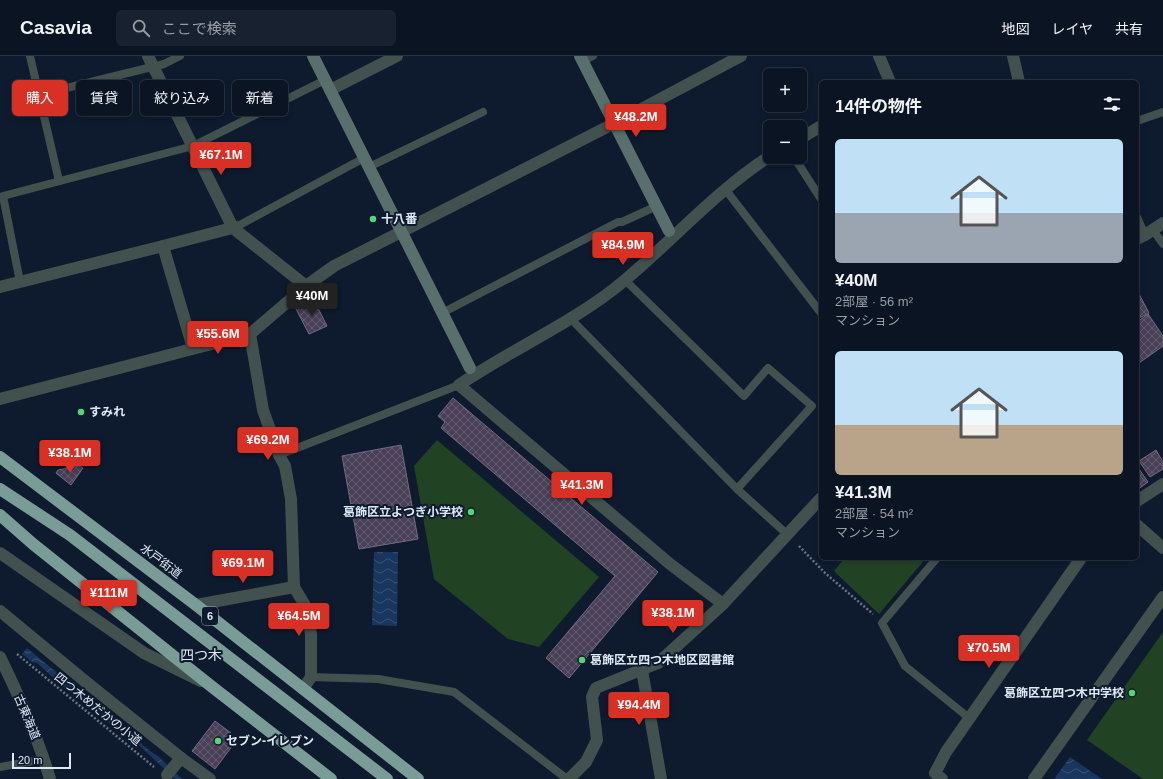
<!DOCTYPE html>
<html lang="ja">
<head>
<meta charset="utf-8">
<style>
	body { margin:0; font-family:Arial,"Noto Sans JP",sans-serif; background:#18212f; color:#f1f3f6; height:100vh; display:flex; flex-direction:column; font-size:15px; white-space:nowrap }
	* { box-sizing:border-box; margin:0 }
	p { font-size:13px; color:#999ea5 }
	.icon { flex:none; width:22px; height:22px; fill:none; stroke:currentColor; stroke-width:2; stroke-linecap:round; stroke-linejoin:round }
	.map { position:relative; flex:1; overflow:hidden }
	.sheet { position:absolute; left:819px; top:24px; width:320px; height:480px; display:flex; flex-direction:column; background:#0a1422; border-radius:6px; box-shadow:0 2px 6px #0003,0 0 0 1px #2a3340 }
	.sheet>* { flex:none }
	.hud { position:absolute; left:12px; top:24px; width:380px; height:36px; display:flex; gap:8px }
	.buttons { position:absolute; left:763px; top:12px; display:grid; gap:8px }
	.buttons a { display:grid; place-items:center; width:44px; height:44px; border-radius:6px; background:#0a1422; box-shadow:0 2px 6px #0003,0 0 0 1px #2a3340; font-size:20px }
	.scale { position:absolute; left:12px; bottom:10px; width:59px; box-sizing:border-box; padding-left:4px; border:2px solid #dfe8f5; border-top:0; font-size:11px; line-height:14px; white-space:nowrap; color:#dfe8f5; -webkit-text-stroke:3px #0e1b2e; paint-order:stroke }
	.price { position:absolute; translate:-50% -34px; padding:0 9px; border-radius:4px; background:#d93025; color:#fff; font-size:13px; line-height:26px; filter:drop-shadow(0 1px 2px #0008) }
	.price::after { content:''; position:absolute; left:50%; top:24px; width:12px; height:9px; margin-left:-6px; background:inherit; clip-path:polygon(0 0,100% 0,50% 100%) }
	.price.current { background:#222; color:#fff }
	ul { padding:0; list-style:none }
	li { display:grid; align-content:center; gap:8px; height:212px; padding:0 16px }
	li span { display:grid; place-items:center; height:124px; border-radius:6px; color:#555 }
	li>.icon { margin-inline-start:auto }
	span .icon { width:72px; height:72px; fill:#fffc; stroke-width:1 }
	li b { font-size:17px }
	h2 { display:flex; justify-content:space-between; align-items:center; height:48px; padding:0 16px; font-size:17px }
	.tag { padding:0 14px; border-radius:6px; background:#0a1422; box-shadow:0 2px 6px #0003,0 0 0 1px #2a3340; font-size:14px; line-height:36px }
	.tag.current { background:#d93025; color:#fff }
	header { display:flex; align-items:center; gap:24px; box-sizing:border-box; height:56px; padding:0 20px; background:#0a1422; border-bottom:1px solid #2a3340 }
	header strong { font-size:19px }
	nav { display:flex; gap:22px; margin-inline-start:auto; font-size:14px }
	.search { width:280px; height:36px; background:#18212f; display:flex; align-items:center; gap:10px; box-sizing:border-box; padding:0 14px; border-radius:6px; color:#999ea5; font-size:15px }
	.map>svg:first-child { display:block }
</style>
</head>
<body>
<header>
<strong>Casavia</strong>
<div class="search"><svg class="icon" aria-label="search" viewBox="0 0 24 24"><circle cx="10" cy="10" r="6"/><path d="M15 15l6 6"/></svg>ここで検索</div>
<nav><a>地図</a><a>レイヤ</a><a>共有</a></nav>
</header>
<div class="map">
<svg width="1163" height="723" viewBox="0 0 1163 723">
	<defs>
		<pattern id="water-waves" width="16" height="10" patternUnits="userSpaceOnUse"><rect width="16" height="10" fill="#19365f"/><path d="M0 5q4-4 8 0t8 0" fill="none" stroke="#3a5377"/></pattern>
		<pattern id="building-cross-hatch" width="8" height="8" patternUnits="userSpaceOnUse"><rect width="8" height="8" fill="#494058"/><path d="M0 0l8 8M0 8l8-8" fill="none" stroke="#635c71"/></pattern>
	</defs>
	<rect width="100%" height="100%" fill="#0e1b2e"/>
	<g fill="#214323">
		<path d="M437,384L599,521L539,591L508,583L434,523L414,410Z"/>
		<path d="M845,502H926L879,558L834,515Z"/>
		<path d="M1163,576V723H1143L1087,684Z"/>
	</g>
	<g fill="url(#water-waves)">
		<path d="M374,496H398L397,570L372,569Z"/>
		<path d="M27,592L67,625L76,635L88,643L150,695L158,700L182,723H175L140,690L67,634L37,607L32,606L22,598Z"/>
		<path d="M1070,701L1102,723H1054Z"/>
	</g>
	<g fill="url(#building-cross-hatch)" stroke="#736a83">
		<path d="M1137,234L1149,257L1137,263Z"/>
		<path d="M314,244L327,270L309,278L296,253Z"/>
		<path d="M1148,258L1163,280V290L1139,307L1137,303V266Z"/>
		<path d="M453,342L658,516L569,622L546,602L615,520L441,372L445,366L438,360Z"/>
		<path d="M401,389L418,483L359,493L342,400Z"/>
		<path d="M1156,394L1163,406V413L1150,421L1139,405Z"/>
		<path d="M79,410L83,412L71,429L56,417L58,414Z"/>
		<path d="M1137,410L1148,426L1137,434Z"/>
		<path d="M215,665L231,677L233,689L215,713L192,695Z"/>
	</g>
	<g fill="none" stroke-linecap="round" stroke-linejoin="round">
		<g stroke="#697484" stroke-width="2.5" stroke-dasharray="2 2" stroke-linecap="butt">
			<path d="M799,490L825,517L873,558"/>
			<path d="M17,598L154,711"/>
		</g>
		<g stroke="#43514e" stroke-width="8">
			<path d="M30,0L59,125"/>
			<path d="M583,5L593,0"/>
			<path d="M38,39L164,8L180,0"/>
			<path d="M1137,65L1163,56"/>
			<path d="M794,101L821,143"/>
			<path d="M369,111L483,56"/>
			<path d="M725,133L821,257"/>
			<path d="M1137,161L1145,179"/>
			<path d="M236,171L364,102"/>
			<path d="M1153,174L1163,188"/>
			<path d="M625,224L744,340L768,312L812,350L737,433"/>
			<path d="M20,226L3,140L193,90L325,24"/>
			<path d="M442,257L618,166H622L657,150"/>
			<path d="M570,262L737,433L788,479"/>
			<path d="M279,399L459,329"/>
			<path d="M937,502L882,567L905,610L969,662"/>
			<path d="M311,621L378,623L454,636L567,723"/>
			<path d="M0,711L44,703"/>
		</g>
		<g stroke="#43514e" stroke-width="12">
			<path d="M148,0L233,172L306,230"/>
			<path d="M879,0L890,26"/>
			<path d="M1013,0L1019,26"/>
			<path d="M330,34L397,0"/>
			<path d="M800,83L821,70"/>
			<path d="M1137,183L1145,179L1163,167"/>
			<path d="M163,190L193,292"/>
			<path d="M0,231L163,190L236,171"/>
			<path d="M250,278L263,354L279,399L285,410L291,443L294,531L306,551L311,578V621L303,633"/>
			<path d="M0,343L250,278L306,230L334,210L615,67L741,0"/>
			<path d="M1137,445L1163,428"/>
			<path d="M1137,469L1163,492"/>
			<path d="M0,497L144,597L201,625"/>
			<path d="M723,548L670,508L459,329C512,293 577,265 625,224C674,183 716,135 770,100"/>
			<path d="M196,549L294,531"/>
			<path d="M0,555L86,626L181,702L210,723"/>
			<path d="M0,601C19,640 38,681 50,723"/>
			<path d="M642,614L661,723"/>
			<path d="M167,719L181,702"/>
			<path d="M569,723L586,706L597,684L592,641L596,632L658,607L723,548L821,442"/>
			<path d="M942,723L935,717L946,696L1081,502"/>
			<path d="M1034,723L1163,541"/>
		</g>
		<g stroke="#596f6b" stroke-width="12">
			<path d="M313,0L470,312"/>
			<path d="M580,0L669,175"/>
		</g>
		<g stroke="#799d96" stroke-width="12">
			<path d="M0,401L196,549L418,723"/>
			<path d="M0,433L70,479L387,723"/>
			<path d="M0,459L33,488L211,630L331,723"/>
		</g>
	</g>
	<g fill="#55d672" stroke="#0e1b2e" stroke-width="1.5">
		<circle cx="373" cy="163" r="4"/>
		<circle cx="81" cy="356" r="4"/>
		<circle cx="471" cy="456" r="4"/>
		<circle cx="582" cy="604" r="4"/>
		<circle cx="1132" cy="637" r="4"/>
		<circle cx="218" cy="685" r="4"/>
	</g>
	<g text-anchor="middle" stroke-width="4" stroke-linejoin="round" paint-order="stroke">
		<rect fill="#0e1b2e" stroke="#a0aab9" stroke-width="1" x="202" y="551" width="16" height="18" rx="3"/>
		<g font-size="11" font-weight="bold" fill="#dfe8f5">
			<text x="210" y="564">6</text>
		</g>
		<g font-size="12" font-weight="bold" fill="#dfe8f5" stroke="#0e1b2e" text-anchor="start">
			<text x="381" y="167">十八番</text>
			<text x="89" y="360">すみれ</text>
			<text x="463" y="460" text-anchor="end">葛飾区立よつぎ小学校</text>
			<text x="590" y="608">葛飾区立四つ木地区図書館</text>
			<text x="1124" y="641" text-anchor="end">葛飾区立四つ木中学校</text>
			<text x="226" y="689">セブン-イレブン</text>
		</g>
		<g font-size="12" fill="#dfe8f5" stroke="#0e1b2e">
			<text transform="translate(161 505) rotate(37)" y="4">水戸街道</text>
			<text transform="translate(98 653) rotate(39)" y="4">四つ木めだかの小道</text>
			<text transform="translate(27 661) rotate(67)" y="4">古東海道</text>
		</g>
		<g font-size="14" fill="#dfe8f5" stroke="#0e1b2e">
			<text x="201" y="604">四つ木</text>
		</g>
	</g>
</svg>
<div class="buttons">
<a>+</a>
<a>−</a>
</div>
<div class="scale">20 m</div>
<b class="price" style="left:636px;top:82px">¥48.2M</b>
<b class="price" style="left:221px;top:120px">¥67.1M</b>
<b class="price" style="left:623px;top:210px">¥84.9M</b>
<b class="price current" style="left:312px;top:261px">¥40M</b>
<b class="price" style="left:218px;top:299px">¥55.6M</b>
<b class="price" style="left:268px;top:405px">¥69.2M</b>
<b class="price" style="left:70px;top:418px">¥38.1M</b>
<b class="price" style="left:582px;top:450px">¥41.3M</b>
<b class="price" style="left:243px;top:528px">¥69.1M</b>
<b class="price" style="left:109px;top:558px">¥111M</b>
<b class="price" style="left:673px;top:578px">¥38.1M</b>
<b class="price" style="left:299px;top:581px">¥64.5M</b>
<b class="price" style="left:989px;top:613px">¥70.5M</b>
<b class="price" style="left:639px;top:670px">¥94.4M</b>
<div class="hud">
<a class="tag current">購入</a>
<a class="tag">賃貸</a>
<a class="tag">絞り込み</a>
<a class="tag">新着</a>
</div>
<section class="sheet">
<h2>14件の物件<svg class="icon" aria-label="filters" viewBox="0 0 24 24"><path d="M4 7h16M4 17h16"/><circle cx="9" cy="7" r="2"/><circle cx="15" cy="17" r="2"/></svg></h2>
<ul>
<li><span style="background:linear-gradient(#bfe0f5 60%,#9aa5b1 0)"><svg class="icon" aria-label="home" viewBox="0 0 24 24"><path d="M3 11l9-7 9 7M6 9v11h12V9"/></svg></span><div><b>¥40M</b><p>2部屋 · 56 m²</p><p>マンション</p></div></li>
<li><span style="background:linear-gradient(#bfe0f5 60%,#b9a48a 0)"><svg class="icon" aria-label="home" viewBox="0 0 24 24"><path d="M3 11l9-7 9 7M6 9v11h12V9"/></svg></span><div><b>¥41.3M</b><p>2部屋 · 54 m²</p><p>マンション</p></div></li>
</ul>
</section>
</div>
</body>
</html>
